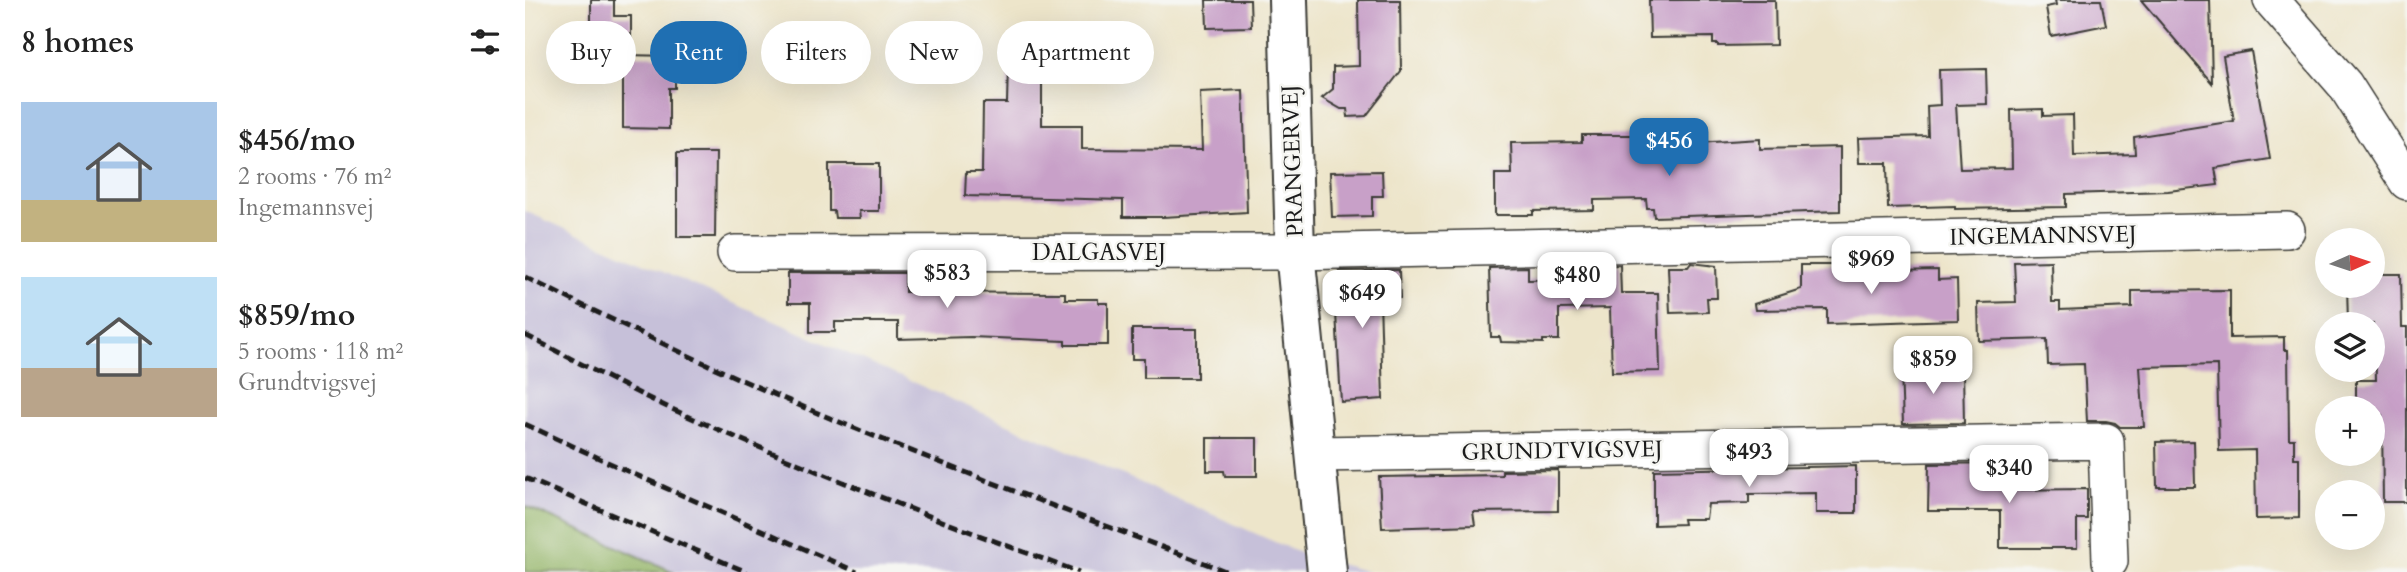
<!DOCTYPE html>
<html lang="en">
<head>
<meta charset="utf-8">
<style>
	body { margin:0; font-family:Cardo,serif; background:#f6f6f6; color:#222; height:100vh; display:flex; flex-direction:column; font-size:26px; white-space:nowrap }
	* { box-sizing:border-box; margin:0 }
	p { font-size:23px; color:#767676 }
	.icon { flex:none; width:38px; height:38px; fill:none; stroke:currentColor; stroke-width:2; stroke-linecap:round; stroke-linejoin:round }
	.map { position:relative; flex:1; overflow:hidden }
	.side { display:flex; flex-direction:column; background:#fff; width:525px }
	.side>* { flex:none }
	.guide { position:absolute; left:21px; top:21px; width:665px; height:63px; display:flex; gap:14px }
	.needle { width:46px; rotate:87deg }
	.controls { position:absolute; left:1790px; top:228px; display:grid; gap:14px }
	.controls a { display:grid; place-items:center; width:70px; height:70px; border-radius:50%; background:#fff; box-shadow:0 7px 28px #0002; font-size:35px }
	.price { position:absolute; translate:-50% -60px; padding:0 16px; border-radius:14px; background:#fff; color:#222; font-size:23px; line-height:46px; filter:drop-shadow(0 2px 4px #0008) }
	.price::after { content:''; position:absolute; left:50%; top:42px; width:21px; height:16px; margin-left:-10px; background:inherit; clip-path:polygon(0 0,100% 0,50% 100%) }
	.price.selected { background:#1f6fb2; color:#fff }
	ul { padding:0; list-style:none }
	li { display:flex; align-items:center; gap:21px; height:175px; padding:0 21px }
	li span { display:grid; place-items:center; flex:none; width:196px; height:140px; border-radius:0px; color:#555 }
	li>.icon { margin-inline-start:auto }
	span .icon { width:84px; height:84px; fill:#fffc; stroke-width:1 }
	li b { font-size:30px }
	h2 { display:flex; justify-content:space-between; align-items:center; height:84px; padding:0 21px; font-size:30px }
	.pill { padding:0 24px; border-radius:32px; background:#fff; box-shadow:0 7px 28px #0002; font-size:24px; line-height:63px }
	.pill.selected { background:#1f6fb2; color:#fff }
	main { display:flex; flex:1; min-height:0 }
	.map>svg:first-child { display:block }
</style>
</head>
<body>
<main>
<section class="side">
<h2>8 homes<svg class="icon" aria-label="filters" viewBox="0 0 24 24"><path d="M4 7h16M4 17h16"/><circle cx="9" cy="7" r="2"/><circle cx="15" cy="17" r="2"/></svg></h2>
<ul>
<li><span style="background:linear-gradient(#a9c7e8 70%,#c2b280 0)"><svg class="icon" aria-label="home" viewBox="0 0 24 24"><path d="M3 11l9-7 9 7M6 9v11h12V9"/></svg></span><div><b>$456/mo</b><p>2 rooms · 76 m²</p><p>Ingemannsvej</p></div></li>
<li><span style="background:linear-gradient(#bfe0f5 65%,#b9a48a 0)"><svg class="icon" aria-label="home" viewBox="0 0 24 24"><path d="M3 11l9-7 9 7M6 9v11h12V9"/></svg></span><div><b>$859/mo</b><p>5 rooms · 118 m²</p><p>Grundtvigsvej</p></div></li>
</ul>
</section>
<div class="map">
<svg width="1882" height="572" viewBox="0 0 1882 572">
	<rect width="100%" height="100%" fill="#f6f6f2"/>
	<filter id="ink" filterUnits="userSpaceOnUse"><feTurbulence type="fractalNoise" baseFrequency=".0143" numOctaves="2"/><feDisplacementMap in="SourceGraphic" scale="14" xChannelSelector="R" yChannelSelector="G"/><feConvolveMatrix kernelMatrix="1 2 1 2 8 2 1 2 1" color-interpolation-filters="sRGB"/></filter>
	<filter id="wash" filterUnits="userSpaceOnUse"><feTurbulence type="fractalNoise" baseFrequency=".00686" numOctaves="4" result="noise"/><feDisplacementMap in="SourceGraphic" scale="28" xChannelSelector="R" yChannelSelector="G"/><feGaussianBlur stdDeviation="1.57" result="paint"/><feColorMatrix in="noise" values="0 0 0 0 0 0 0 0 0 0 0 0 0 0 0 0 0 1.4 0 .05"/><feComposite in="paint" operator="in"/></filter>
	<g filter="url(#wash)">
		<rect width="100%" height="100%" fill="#ede5ca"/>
		<path fill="#c6c0d9" d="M0,211L777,554L844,572H149L0,506Z"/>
		<path fill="#95b66a" stroke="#586943" stroke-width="2" d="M0,506L149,572H0Z"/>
		<g id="blocks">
			<g fill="#c8a0c8">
				<path d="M66,0H89V16H106V42H66Z"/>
				<path d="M681,0H725L726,27L682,28Z"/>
				<path d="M833,0H875L876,71L841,116L823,117L822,109H816L797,98L808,89V67L834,66Z"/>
				<path d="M1124,0H1250L1251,45L1193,46V44H1188V37L1125,38Z"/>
				<path d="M1530,0H1576L1581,25L1526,36L1521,7L1531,5Z"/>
				<path d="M1616,0H1685L1687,83Z"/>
				<path d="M1726,51L1745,159L1690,168L1693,185L1643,191L1541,194V207L1430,209V206L1363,208L1362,163H1334L1333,138L1403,136L1402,106L1415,105L1414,70L1461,69L1462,104L1431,105L1435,169L1487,168L1486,110L1518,109V116L1548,115L1549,156L1610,154L1609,137L1709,121L1698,56Z"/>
				<path d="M98,55L150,56V88H144V129L98,128Z"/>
				<path d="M483,66H517V125H557V149L677,150L675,92L718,90L722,212L638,217H598V200L440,196L441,172H457L458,103H482Z"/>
				<path d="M1057,135H1120L1121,149L1172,147V143L1235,139V149L1315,147V211L1129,217L1128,208H1122L1121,199L1069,200V210L1008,211V215H970V174H987L986,143L1057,142Z"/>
				<path d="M152,153H191L190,237H152Z"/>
				<path d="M304,164H354V211H334L335,218H310L309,211H304Z"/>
				<path d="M857,171L858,196H847V216L807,217L805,172Z"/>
				<path d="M1526,261L1527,302H1535V310L1607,307V291L1705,290V338L1759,337V350H1763L1764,439H1769V458H1774V518L1731,519L1730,450L1694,451L1692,365L1615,367L1619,427H1595L1590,423L1581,421H1562L1559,364L1523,365L1522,339L1454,341L1453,303L1491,302L1489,262Z"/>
				<path d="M1166,263L1191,266L1192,298H1182L1183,312L1145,313L1143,267H1163Z"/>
				<path d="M1095,265L1096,293H1133L1135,371L1087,372L1085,308L1034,309V340H1018V343L976,342L975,337H966L964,268L1003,267V280L1054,279V266Z"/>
				<path d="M1276,265H1312V267H1324V272L1413,270V280L1432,279L1433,320L1302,324V309L1230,310L1229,304L1276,289Z"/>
				<path d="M874,270L875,298L855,299L858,399L816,402L809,277L814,271Z"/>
				<path d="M263,273H380V292L540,293V299H573V303H583V345H540V341L446,337L373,339V322H310V332H285V303H263Z"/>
				<path d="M1848,274H1876L1877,327H1882V502H1858L1857,415L1848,416V408H1831V380H1851L1850,331H1848V324H1823L1822,285H1848Z"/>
				<path d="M607,329H672V378H619V359H607Z"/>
				<path d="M1438,369L1439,423L1378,424L1376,370Z"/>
				<path d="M682,438H732V476H700L699,471H682Z"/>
				<path d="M1669,441L1670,487H1632L1631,442Z"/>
				<path d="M1482,463V490L1562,489V519H1552V548H1475V511H1403L1404,464Z"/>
				<path d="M1331,466V513H1291V493L1224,494V503L1183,504L1181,519H1158L1159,524L1129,525V470Z"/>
				<path d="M1033,470V511L948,512L950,525L857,528L854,477L977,475V471Z"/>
			</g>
		</g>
	</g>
	<g filter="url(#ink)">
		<use href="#blocks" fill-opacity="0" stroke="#3b3a36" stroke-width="2"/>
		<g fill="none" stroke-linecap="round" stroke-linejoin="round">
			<defs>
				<g id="street">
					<path d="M1746,0L1820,85L1882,182"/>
					<path d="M210,253L770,252L1762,230"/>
					<path d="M791,454L1581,441L1585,561"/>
				</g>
				<path id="secondary" d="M763,0L770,252L802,572"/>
			</defs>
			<use href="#street" stroke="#3b3a36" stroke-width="38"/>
			<use href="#secondary" stroke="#3b3a36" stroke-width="42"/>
			<use href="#street" stroke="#fff" stroke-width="35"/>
			<use href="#secondary" stroke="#fff" stroke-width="38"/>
			<g stroke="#1c1c1c" stroke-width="5" stroke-dasharray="10 5" stroke-linecap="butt">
				<path d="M0,277C93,323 187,368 283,409C422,467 563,519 703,572"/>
				<path d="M0,335C46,358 91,383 138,405C275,467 413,521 554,572"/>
				<path d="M0,424L102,471L332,572"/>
				<path d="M0,478L222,572"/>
			</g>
		</g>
	</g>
	<g text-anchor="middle" stroke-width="5" stroke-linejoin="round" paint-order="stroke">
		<g font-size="23" fill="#1c1c1c" stroke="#f6f6f2">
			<text transform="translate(767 161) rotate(-92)" y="8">PRANGERVEJ</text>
			<text transform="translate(1518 235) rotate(-1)" y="8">INGEMANNSVEJ</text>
			<text x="574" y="260">DALGASVEJ</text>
			<text transform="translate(1037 450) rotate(-1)" y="8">GRUNDTVIGSVEJ</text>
		</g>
	</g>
</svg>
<div class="controls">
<a><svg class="needle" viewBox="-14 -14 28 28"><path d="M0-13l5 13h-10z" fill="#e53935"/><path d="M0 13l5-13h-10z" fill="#767676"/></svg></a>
<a><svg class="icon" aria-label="layers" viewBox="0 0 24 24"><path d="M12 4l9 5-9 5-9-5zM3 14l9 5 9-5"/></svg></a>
<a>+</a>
<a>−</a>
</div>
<b class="price selected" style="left:1144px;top:178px">$456</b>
<b class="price" style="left:1346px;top:296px">$969</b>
<b class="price" style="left:422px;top:310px">$583</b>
<b class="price" style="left:1052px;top:312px">$480</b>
<b class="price" style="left:837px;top:330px">$649</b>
<b class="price" style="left:1408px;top:396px">$859</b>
<b class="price" style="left:1224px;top:489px">$493</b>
<b class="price" style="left:1484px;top:505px">$340</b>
<div class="guide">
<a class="pill">Buy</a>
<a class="pill selected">Rent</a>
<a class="pill">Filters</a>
<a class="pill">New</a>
<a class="pill">Apartment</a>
</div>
</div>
</main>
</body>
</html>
